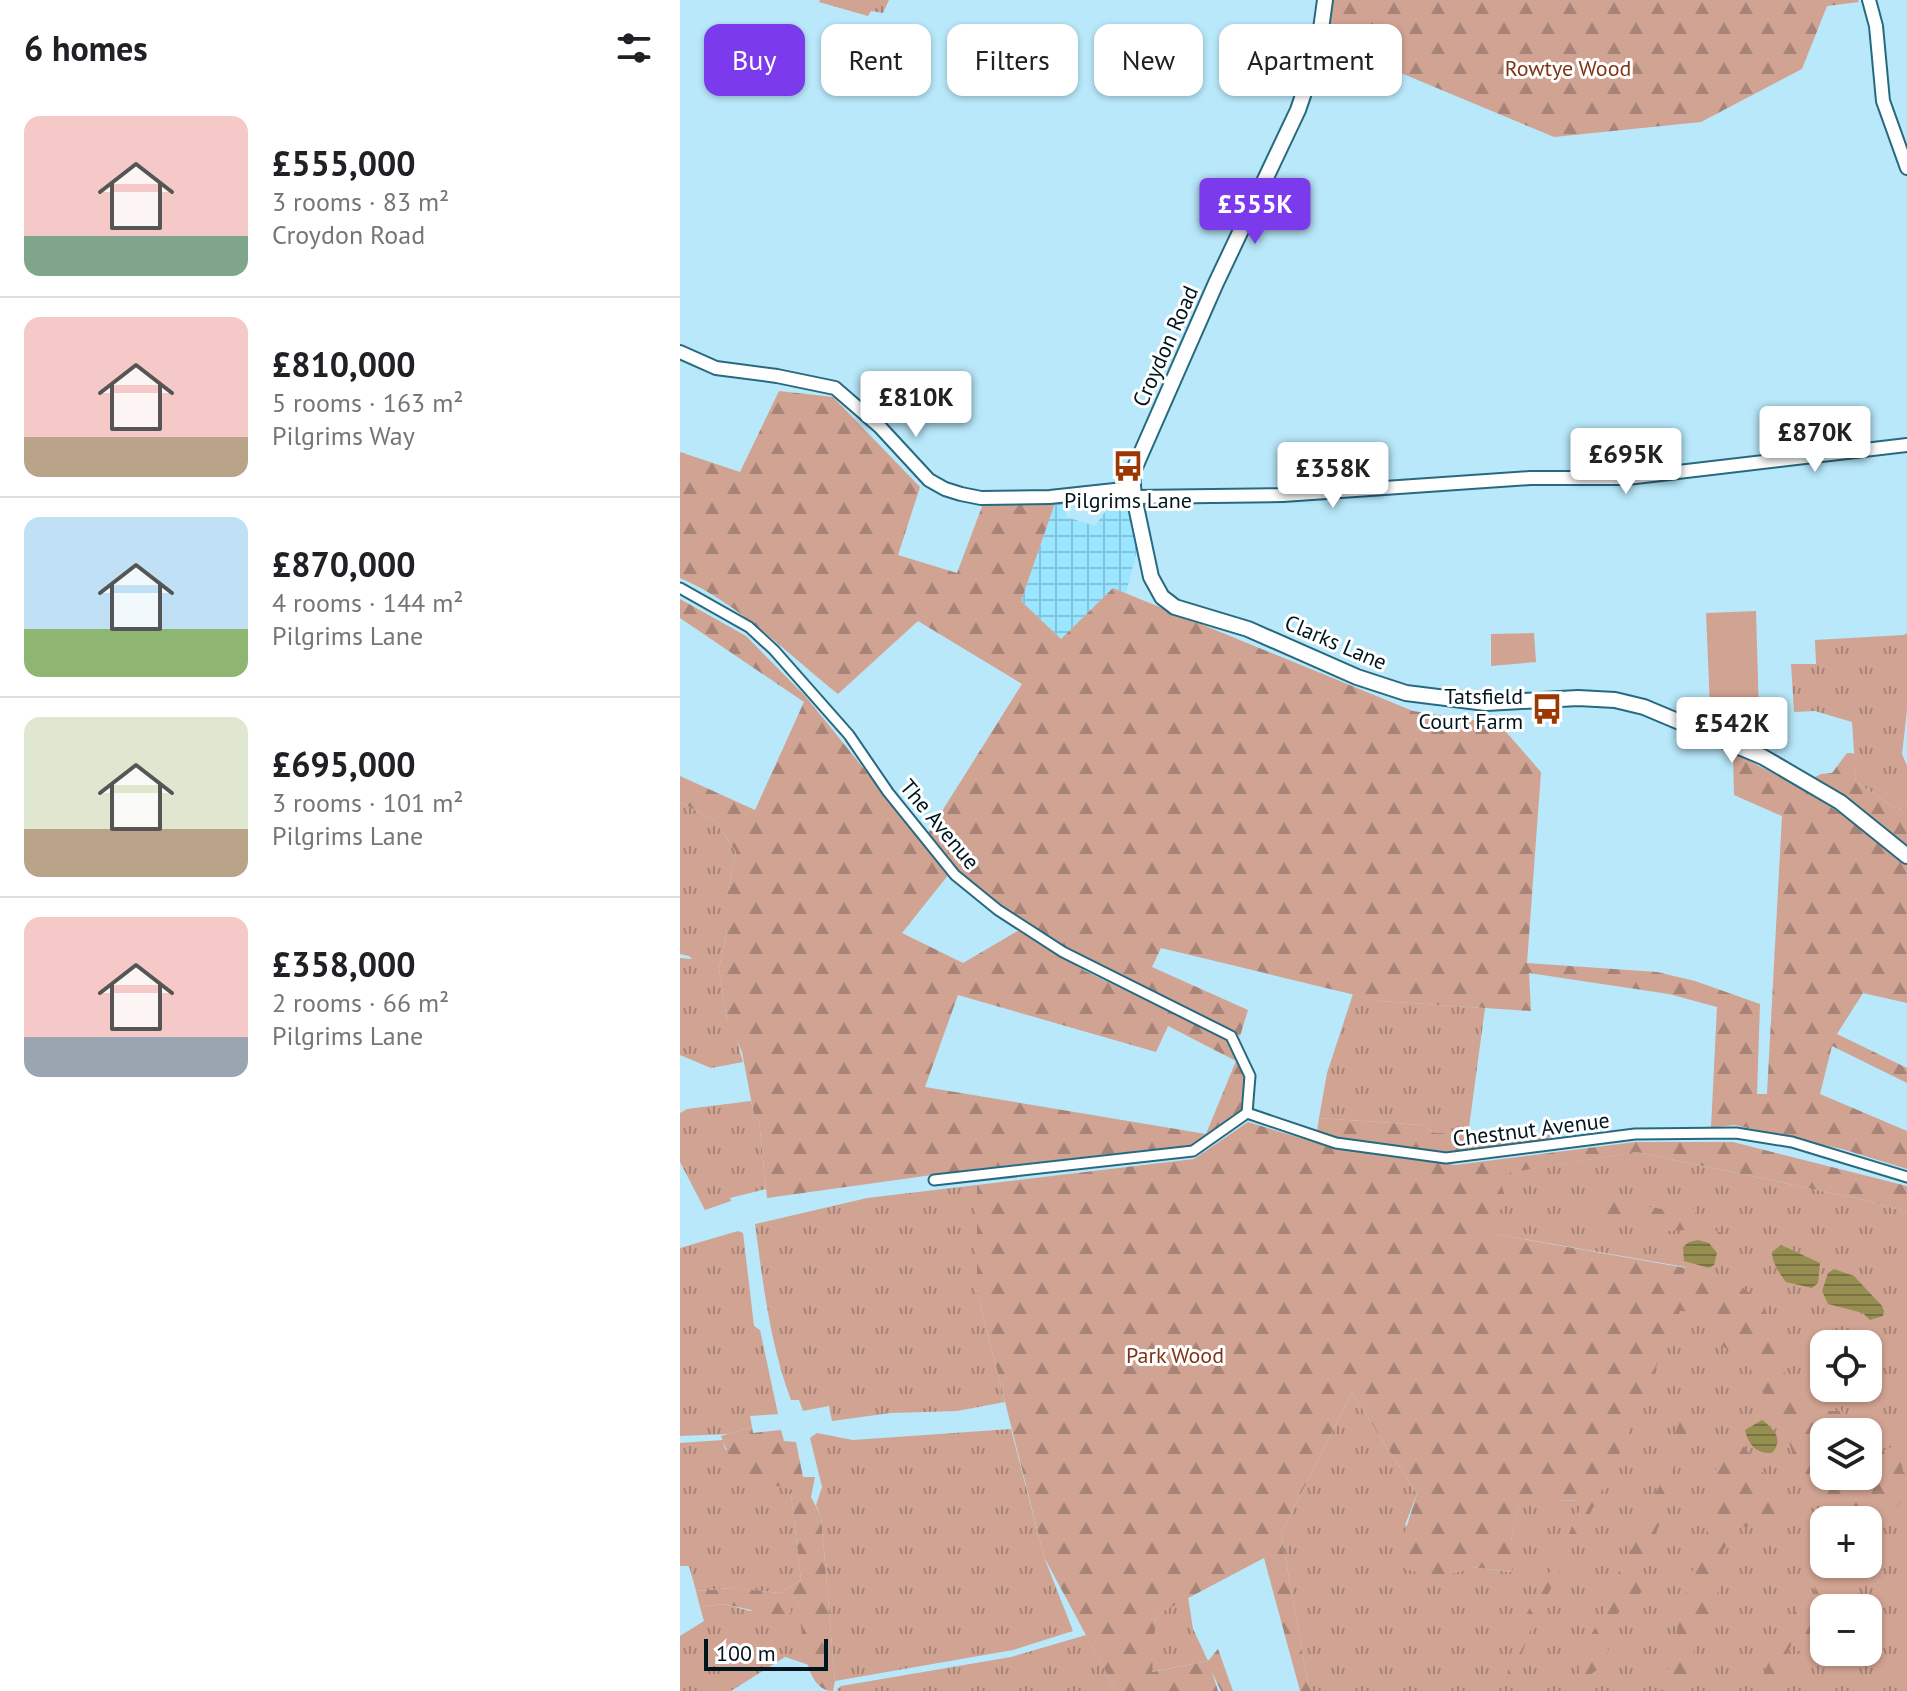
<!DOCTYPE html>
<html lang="en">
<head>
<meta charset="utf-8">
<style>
	body { margin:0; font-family:"PT Sans",sans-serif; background:#f2f2f2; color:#202124; height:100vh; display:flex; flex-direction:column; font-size:30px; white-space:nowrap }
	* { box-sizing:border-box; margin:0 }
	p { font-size:26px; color:#757577 }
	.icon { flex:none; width:44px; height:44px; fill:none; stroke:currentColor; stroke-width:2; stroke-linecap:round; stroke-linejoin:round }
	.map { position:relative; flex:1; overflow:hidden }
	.side { display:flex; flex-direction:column; background:#fff; width:680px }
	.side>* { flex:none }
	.banner { position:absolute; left:24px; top:24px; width:760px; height:72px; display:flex; gap:16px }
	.fabs { position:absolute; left:1130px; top:1330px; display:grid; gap:16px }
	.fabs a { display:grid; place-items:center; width:72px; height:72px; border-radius:16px; background:#fff; box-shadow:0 2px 6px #0004; font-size:40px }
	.scale { position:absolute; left:24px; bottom:20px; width:124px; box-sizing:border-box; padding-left:8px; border:4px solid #00161f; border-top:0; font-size:22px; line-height:28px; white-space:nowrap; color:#00161f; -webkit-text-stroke:6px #fff; paint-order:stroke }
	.price { position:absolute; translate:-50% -68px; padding:0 18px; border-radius:8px; background:#fff; color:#222; font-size:26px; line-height:52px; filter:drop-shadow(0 2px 4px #0008) }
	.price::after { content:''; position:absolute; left:50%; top:48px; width:24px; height:18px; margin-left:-12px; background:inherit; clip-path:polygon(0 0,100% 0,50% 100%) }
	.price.selected { background:#7c3aed; color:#fff }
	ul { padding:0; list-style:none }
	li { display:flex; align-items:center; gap:24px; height:200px; padding:0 24px }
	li+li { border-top:2px solid #e0e0e0 }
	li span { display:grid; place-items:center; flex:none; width:224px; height:160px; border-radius:16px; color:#555 }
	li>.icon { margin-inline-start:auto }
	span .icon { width:96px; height:96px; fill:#fffc; stroke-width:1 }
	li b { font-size:34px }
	h2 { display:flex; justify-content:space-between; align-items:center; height:96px; padding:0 24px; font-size:34px }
	.tag { padding:0 28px; border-radius:16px; background:#fff; box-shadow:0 2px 6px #0004; font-size:28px; line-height:72px }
	.tag.selected { background:#7c3aed; color:#fff }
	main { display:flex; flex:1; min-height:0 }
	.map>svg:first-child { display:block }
</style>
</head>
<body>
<main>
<section class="side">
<h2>6 homes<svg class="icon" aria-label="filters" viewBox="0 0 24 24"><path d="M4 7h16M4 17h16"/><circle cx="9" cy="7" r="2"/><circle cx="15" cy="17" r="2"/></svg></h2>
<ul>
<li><span style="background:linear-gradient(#f6c9c9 75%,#7fa58c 0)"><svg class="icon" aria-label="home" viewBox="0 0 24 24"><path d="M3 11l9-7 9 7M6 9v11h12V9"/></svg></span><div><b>£555,000</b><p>3 rooms · 83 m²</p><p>Croydon Road</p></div></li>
<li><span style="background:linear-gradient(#f6c9c9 75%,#b9a48a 0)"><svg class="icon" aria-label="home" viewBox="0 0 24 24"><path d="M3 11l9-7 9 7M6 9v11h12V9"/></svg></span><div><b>£810,000</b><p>5 rooms · 163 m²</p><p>Pilgrims Way</p></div></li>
<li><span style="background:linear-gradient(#bfe0f5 70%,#8fb573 0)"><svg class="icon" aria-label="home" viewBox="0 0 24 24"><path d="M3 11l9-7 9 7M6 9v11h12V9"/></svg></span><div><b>£870,000</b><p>4 rooms · 144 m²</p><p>Pilgrims Lane</p></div></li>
<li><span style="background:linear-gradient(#dfe7d0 70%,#b9a48a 0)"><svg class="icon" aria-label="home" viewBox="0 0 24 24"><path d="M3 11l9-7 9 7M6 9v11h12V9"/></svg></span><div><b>£695,000</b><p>3 rooms · 101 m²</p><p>Pilgrims Lane</p></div></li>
<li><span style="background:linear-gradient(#f6c9c9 75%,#9aa5b1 0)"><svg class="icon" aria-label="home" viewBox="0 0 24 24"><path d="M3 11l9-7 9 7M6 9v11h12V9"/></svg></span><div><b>£358,000</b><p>2 rooms · 66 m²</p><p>Pilgrims Lane</p></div></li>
</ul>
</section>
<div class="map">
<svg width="1227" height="1691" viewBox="0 0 1227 1691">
	<defs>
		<pattern id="industrial-grid" width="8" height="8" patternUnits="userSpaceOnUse" patternTransform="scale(2)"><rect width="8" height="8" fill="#9ae5ff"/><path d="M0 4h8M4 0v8" fill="none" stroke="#83c4da"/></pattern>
		<pattern id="grass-tufts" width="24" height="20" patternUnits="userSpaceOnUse" patternTransform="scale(2)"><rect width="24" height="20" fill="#d1a392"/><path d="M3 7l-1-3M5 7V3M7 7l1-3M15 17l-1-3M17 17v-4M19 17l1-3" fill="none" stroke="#a78477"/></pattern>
		<pattern id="forest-firs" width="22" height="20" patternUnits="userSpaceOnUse" patternTransform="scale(2)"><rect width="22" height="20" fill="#d1a392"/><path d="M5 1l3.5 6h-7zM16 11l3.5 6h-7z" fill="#a78477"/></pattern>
		<pattern id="water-rules" width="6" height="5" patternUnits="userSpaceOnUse" patternTransform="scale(2)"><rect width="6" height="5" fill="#968e51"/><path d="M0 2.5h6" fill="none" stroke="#787343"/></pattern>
	</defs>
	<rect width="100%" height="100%" fill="#b8e8fa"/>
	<path fill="url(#industrial-grid)" d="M435,491L447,495L453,506L457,550L446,593L433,588L381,639L341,601L376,500L383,498L386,517L415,526L434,499Z"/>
	<g fill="url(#grass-tufts)" fill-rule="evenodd">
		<path d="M140,0H209L203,13L191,11L188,16L139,2Z"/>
		<path d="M1227,633V710L1222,754L1227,766V805L1218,810L1176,782L1172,722L1135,711L1114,712L1111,664H1136L1135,640L1224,635Z"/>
		<path d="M0,802L35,821L56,852L47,894V930L39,968L47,1020L54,1030L63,1062L31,1068L0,1055V958L12,959L9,956L0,954Z"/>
		<path d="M673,994L700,1001L805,1008L788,1135L754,1133L742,1125L639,1118L647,1073Z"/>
		<path d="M71,1101L74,1115L79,1121L86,1189L50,1198L51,1201L25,1210L0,1162V1113L7,1109Z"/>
		<path d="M957,1152L1185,1200L1227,1212V1691H631L627,1678L601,1533L672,1393L737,1494L725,1525L791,1567L831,1572V1541L840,1498L896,1501L929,1443L1005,1267L555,1189L801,1177ZM1144,1344H1188V1388H1144ZM1144,1432H1188V1476H1144ZM1144,1520H1188V1564H1144ZM1144,1608H1188V1652H1144Z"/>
		<path d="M297,1185V1290L325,1402L277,1411L211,1413L152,1421L149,1406L123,1411L119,1400H111C90,1344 83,1283 75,1224L187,1198Z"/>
		<path d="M58,1231L63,1233L74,1326L80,1330L98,1414L70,1416L72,1427L48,1434L0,1436V1248Z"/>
		<path d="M331,1429L364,1557L393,1631L333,1650L155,1681L141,1516L136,1505L142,1487L130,1438L137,1433L173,1440Z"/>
		<path d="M43,1440L45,1449L114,1490L111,1494L121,1580L100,1593L49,1588L16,1591L9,1566H0V1443Z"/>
		<path d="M110,1597L118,1598L129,1665L105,1657L51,1691H0V1636L24,1621L20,1607L44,1604L70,1611Z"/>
		<path d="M508,1597L513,1629L528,1661L471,1672L476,1615Z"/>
		<path d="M406,1635L436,1691H158L157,1689L161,1686L331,1657Z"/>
	</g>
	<g fill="url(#forest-firs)" fill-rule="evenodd">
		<path d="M650,0H1178L1179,2L1147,6L1122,69L1021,122L874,137L649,43Z"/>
		<path d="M99,391L153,397L240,487L218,555L277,573L303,504L376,500L341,601L381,639L433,588L733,711L819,724L861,772L847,963L977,972L1015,981L1080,1004L1077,1094H1087L1102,816L1054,795L1053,753C1115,783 1174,818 1227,863V1003L1183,993L1157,1034L1227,1068V1083L1152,1046L1140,1094L1227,1131V1169L1162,1149L1054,1125L1031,1128L1037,1007L989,994L849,973L851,1011L700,1001L481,948L472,967L568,1010L560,1036L370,941L280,877L247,835L342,684L238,621L158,694C110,656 57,602 0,578V452L60,472Z"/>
		<path d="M0,599L66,636L126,697L269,874L222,933L283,963L341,929L405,971L547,1039L565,1075L563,1110L532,1135L511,1145L295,1169L87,1198L79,1121L74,1115L62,1052L47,1020L39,968L47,930V894L56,852L35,821L0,802V776L75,810L124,702L0,618ZM278,995L476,1052L488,1026L556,1061L526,1134L245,1087Z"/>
		<path d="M1167,753L1175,754L1176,782L1218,810L1227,805V850L1131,779L1141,774L1152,773Z"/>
		<path d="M639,1118L742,1125L754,1133L871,1135L867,1142L766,1154L658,1139L637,1132Z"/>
		<path d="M568,1122L654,1148L775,1165L955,1142H1053L1227,1186V1212L1185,1200L957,1152L827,1173L821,1183L826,1200L820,1210L815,1234L1006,1268L998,1287L1006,1288L1014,1274L1031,1272L1054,1281L1071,1294L1095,1325L1103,1347L1101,1364L1110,1386L1124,1393L1144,1411H1162L1165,1422L1175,1432H1144V1476H1188L1190,1433L1203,1451L1219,1443L1223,1472L1227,1475V1493L1188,1549V1520H1148L1127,1476L1114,1459L1109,1442L1088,1415L1086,1399L1064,1356L1051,1352L1040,1344L1038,1331L1019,1312L1000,1311L930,1475L853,1623L834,1675L827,1681C829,1632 862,1590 883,1547C890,1532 896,1516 904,1501L840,1499L831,1541L832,1572L791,1567C775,1578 738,1575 721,1567L720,1548L737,1494L672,1393L601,1533L627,1678L631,1691H620L584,1558L476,1615L472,1672L528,1661L538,1649L553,1691H541L532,1672L538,1691H436L364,1557L297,1290V1185L514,1159Z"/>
		<path d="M906,1196C926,1197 944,1203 964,1198L966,1206L986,1210L1011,1207L1016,1212L1018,1224L1057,1239L1059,1245L1054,1253C1039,1251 1027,1241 1012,1237L1008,1230L987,1231L949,1220L939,1222L914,1217L900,1209L901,1198Z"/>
		<path d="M1011,1419L993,1469L988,1500L962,1573V1592L946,1603L932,1621C933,1632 928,1639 928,1650C928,1660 930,1669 928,1679L919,1680L918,1669L905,1679L899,1672L898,1655L921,1619L941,1566L950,1558L952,1537L963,1530L966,1521L963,1500L970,1502L979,1487L984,1462L1000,1421Z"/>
		<path d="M72,1427L73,1433L101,1430L104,1441L116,1442L123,1477H135L131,1497L141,1516L155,1681L153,1691C121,1691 122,1623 118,1598L110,1597L111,1613L99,1616L44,1604L20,1607L16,1591L51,1588L100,1593L121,1580L111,1494L114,1490L58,1477L41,1436Z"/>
		<path d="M1055,1436L1076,1462L1105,1507L1082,1524L1057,1528L1043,1551C1047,1565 1035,1596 1036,1616L1024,1621L1020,1637L1013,1644C1015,1660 1015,1676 1006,1691H981C994,1657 997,1622 1007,1588C1016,1558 1031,1530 1034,1498C1035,1492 1033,1486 1033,1480C1035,1462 1051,1454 1055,1436Z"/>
		<path d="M1137,1563L1141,1576L1158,1577L1166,1585L1152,1608H1144V1620L1126,1650L1118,1651L1113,1641L1091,1689L1080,1683C1092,1655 1100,1628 1120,1605L1133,1606Z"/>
	</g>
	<g fill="#d1a392">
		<path d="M1076,611L1080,749L1031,730L1026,613Z"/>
		<path d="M854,633L856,662L811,666V634Z"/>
	</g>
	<g fill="url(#water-rules)">
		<path d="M1018,1240L1029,1243L1037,1253L1034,1265L1029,1268L1004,1261L1003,1247L1009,1242Z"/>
		<path d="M1101,1245L1140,1263L1138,1283L1132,1288L1106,1282C1100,1274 1092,1263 1092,1252Z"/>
		<path d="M1154,1269L1174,1276L1202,1306L1204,1311L1203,1316L1190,1320L1183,1313L1148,1304L1142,1291L1148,1273Z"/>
		<path d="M1082,1420C1094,1429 1104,1439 1092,1453C1077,1454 1068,1445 1065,1430Z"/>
	</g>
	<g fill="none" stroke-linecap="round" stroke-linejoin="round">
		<defs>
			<g id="minor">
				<path d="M0,588L69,627L94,650L169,735L208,792L275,875L318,910L383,952L551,1036L570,1076L567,1113"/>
				<path d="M567,1113L656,1143L766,1158L955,1134L1056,1133L1112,1142L1227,1177"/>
				<path d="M254,1180L513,1151L567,1113"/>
			</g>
			<g id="tertiary">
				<path d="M1189,0L1196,26L1203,101L1227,168"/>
				<path d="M0,352L36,368L97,376L155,388L200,427L249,480L265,489L281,494L301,498L370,497L453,488"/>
				<path d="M454,497L603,495L850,478H947L1227,445"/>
			</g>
			<path id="secondary" d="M645,0L638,51L618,110L536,283L452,474L454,497L471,577L482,597L495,607L568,629L677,677L726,693L806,703L898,698L935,700L964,707L1083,757L1160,802L1227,856"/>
		</defs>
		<use href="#minor" stroke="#276a7f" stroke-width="13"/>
		<use href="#tertiary" stroke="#276a7f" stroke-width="16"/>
		<use href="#secondary" stroke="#276a7f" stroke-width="18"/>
		<use href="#minor" stroke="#fff" stroke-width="9"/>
		<use href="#tertiary" stroke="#fff" stroke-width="12"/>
		<use href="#secondary" stroke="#fff" stroke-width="14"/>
	</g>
	<defs>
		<symbol id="bus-bare" viewBox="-9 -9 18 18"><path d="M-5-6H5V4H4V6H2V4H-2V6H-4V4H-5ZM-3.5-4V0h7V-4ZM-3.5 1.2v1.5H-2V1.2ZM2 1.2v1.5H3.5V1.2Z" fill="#9b3700" stroke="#fff" stroke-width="2.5" paint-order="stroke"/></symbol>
	</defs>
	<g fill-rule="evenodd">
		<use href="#bus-bare" x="426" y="444" width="44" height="44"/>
		<use href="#bus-bare" x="845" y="687" width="44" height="44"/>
	</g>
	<g text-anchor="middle" stroke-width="6" stroke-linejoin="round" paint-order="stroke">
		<g font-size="22" fill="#7f3515" stroke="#fff">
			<text x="888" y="76">Rowtye Wood</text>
			<text x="495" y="1363">Park Wood</text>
		</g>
		<g font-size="22" fill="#00161f" stroke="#fff">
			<text transform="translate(485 346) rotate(-66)" y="8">Croydon Road</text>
			<text transform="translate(656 642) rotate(23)" y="8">Clarks Lane</text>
			<text transform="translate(260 824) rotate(50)" y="8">The Avenue</text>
			<text transform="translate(851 1129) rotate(-7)" y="8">Chestnut Avenue</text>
		</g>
		<g font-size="22" fill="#00161f" stroke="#fff">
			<text x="448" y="508">Pilgrims Lane</text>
			<text x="843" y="704" text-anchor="end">Tatsfield<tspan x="843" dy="25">Court Farm</tspan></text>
		</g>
	</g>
</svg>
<div class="fabs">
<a><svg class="icon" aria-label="locate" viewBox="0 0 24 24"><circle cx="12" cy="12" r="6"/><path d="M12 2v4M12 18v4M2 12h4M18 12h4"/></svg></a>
<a><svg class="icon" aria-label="layers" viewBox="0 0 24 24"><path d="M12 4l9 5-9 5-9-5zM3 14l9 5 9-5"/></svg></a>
<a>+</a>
<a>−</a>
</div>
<div class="scale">100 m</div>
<b class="price selected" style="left:575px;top:246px">£555K</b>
<b class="price" style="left:236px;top:439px">£810K</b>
<b class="price" style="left:1135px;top:474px">£870K</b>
<b class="price" style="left:946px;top:496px">£695K</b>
<b class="price" style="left:653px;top:510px">£358K</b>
<b class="price" style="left:1052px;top:765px">£542K</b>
<div class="banner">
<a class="tag selected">Buy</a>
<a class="tag">Rent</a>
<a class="tag">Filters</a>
<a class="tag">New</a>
<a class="tag">Apartment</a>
</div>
</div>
</main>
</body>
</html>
